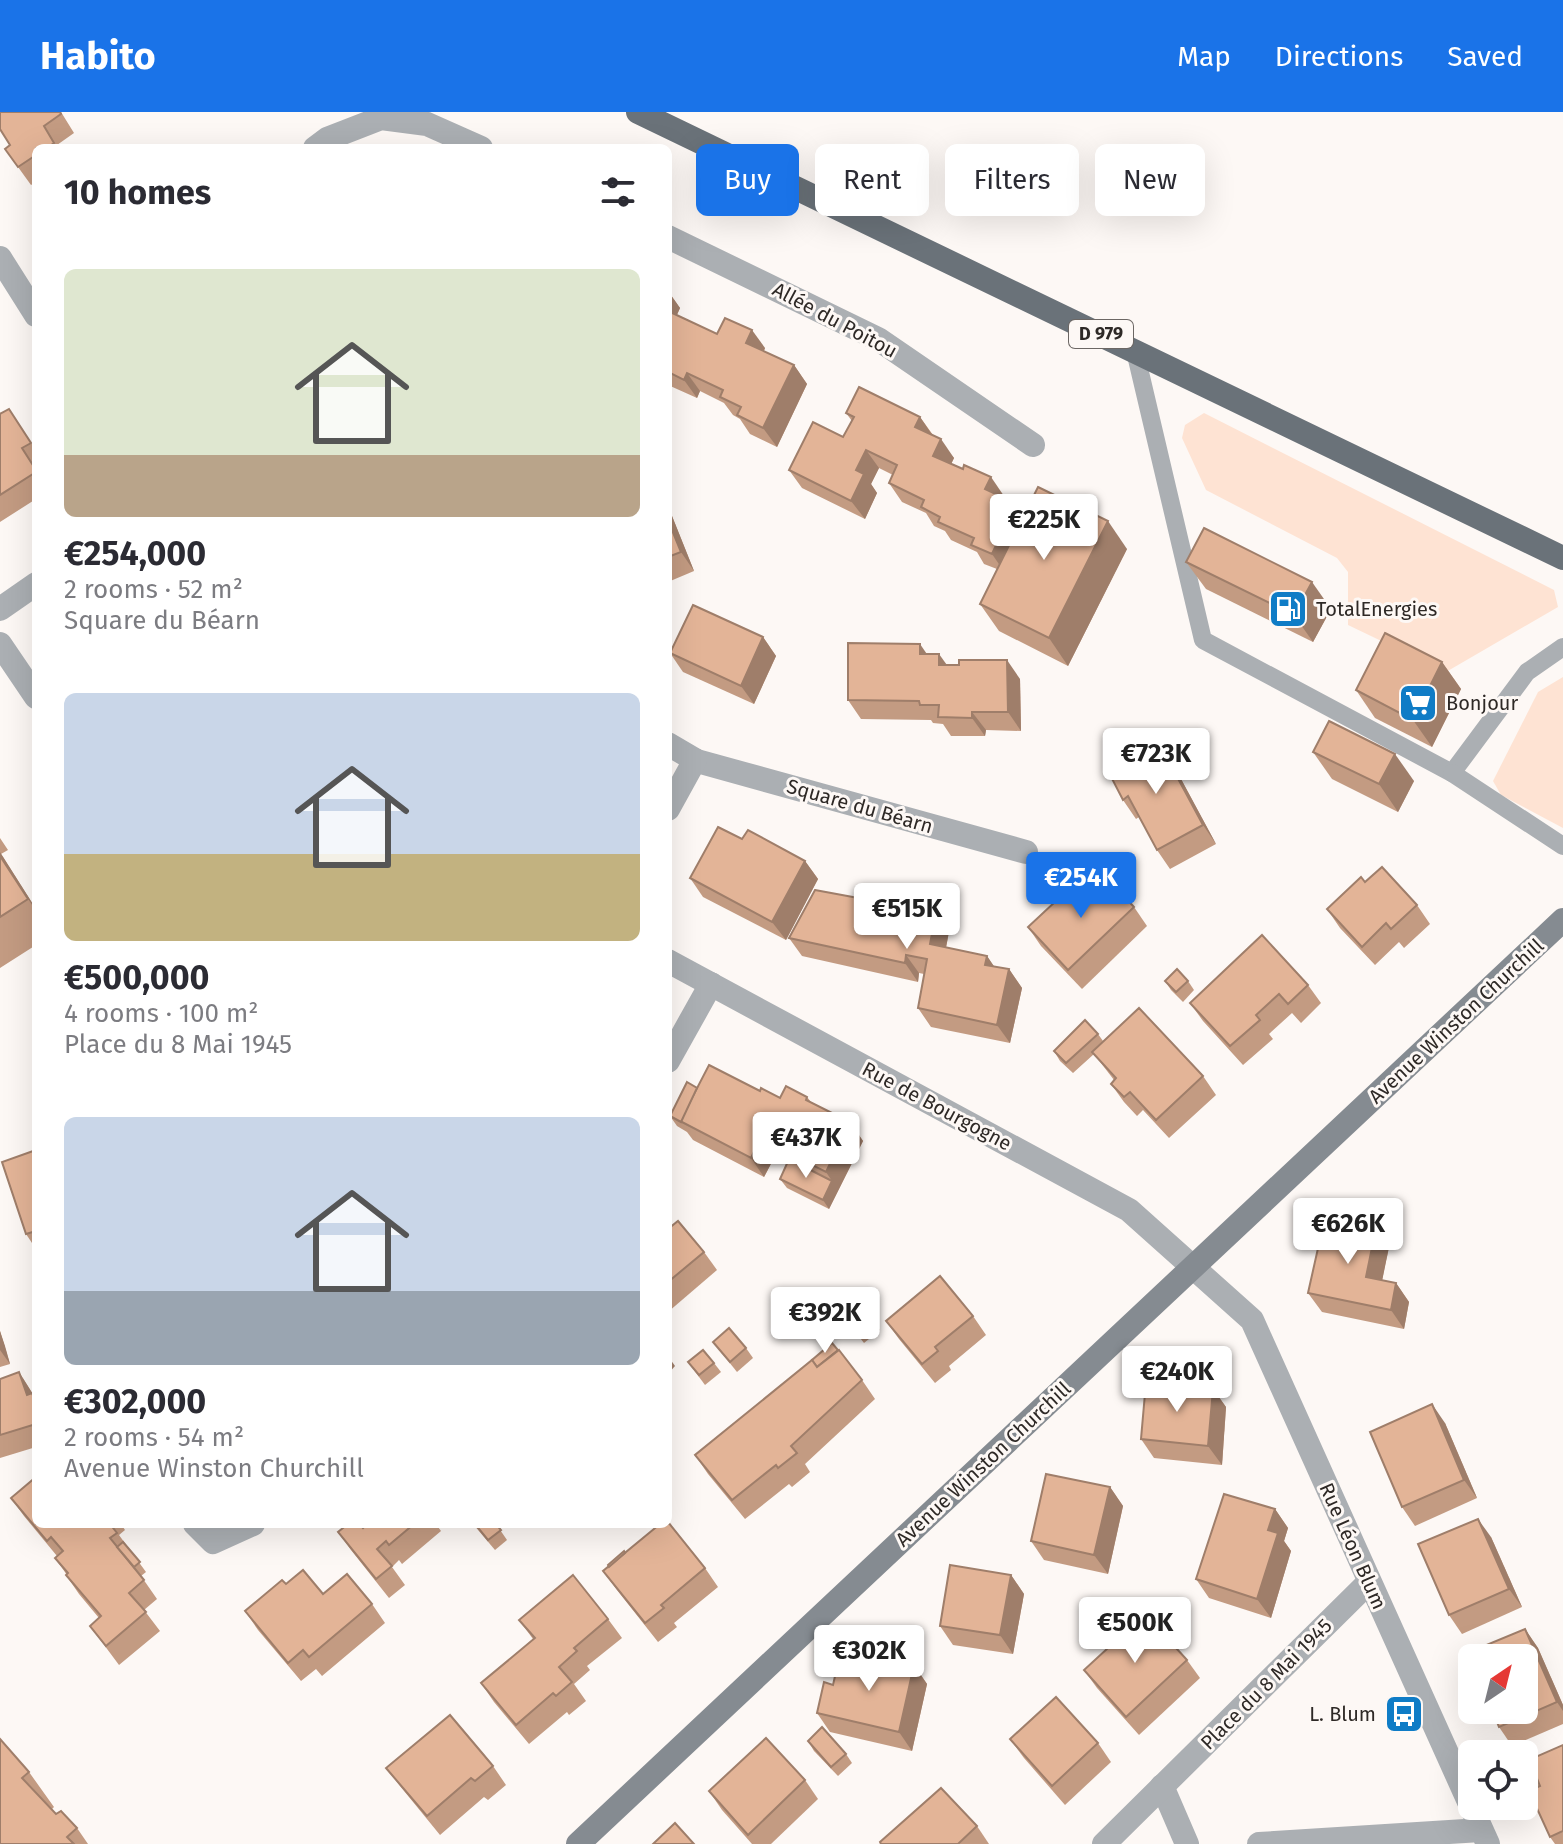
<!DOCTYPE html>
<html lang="en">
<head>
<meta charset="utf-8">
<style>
	body { margin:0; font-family:"Fira Sans",sans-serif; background:#f2f2f3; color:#2b2b33; height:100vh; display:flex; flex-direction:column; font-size:30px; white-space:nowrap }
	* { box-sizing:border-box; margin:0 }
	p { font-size:26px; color:#7c7c81 }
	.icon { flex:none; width:44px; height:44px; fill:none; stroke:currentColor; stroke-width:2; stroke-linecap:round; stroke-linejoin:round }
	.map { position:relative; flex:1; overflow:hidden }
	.drawer { position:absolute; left:32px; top:32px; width:640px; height:1384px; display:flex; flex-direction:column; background:#fff; border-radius:12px; box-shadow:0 8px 32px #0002 }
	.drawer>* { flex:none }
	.top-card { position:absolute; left:696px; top:32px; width:746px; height:72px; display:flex; gap:16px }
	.needle { width:52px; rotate:35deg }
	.fabs { position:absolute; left:1458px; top:1532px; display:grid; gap:16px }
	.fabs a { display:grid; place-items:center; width:80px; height:80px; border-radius:12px; background:#fff; box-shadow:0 8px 32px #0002; font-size:40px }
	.price { position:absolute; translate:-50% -68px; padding:0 18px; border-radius:8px; background:#fff; color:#222; font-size:26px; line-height:52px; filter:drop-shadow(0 2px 4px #0008) }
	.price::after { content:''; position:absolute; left:50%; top:48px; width:24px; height:18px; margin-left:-12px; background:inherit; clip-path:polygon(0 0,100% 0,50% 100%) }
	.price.current { background:#1a73e8; color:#fff }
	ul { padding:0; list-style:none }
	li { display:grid; align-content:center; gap:16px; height:424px; padding:0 32px }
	li span { display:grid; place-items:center; height:248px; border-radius:12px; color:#555 }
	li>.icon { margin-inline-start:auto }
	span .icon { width:144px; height:144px; fill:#fffc; stroke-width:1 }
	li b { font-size:34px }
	h2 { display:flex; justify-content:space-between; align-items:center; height:96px; padding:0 32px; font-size:34px }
	.tag { padding:0 28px; border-radius:12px; background:#fff; box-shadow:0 8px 32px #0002; font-size:28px; line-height:72px }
	.tag.current { background:#1a73e8; color:#fff }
	header { display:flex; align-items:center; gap:48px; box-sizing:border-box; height:112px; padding:0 40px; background:#1a73e8; color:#fff }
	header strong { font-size:38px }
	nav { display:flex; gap:44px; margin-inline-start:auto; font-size:28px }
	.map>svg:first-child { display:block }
</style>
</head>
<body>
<header>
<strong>Habito</strong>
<nav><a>Map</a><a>Directions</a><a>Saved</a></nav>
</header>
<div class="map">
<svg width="1563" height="1732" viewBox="0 0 1563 1732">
	<rect width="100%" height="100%" fill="#fdf8f5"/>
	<g fill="#fee3d3">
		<path d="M1204,301L1554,478L1558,495L1446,560L1348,513V460L1337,446L1206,378L1182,326L1185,313Z"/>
		<path d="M1563,565V716L1501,683L1493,669L1538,580Z"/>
	</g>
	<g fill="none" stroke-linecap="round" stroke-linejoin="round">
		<g stroke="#abafb3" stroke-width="18">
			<path d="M1135,239L1203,528L1452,661L1527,560L1563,535"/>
			<path d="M1452,661L1563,734"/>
		</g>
		<g stroke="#abafb3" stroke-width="24">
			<path d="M315,36L327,27L381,6L427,12L481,36"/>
			<path d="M668,125L878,227L1033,333"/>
			<path d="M0,146L36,203"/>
			<path d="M0,497L36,472"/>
			<path d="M0,532L36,585"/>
			<path d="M668,632L697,649L1026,740"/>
			<path d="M668,697L695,648"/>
			<path d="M668,849L1129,1098L1252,1208L1488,1732"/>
			<path d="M668,949L711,872"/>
			<path d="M195,1412L213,1430L253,1412"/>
			<path d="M1162,1674L1187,1732"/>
			<path d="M1104,1732L1369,1470"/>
			<path d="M1259,1732L1481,1718"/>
		</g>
		<path stroke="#858b91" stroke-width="24" d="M578,1732L1563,808"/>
		<path stroke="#6a7279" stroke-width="24" d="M638,0L1563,446"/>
	</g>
	<g fill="#c39b82">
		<path d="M0,0H61L74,21L57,33L59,36H36V70L31,73L5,37L10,33Z"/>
		<path d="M668,179L680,196L677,203L717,222L765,236L764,239L794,253L807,272L777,335L750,322L740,307L733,303L724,291L700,279L697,286L668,273Z"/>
		<path d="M9,297L36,338V354L35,355L36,357V387L0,410V300L1,302Z"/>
		<path d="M846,301L920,305L933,323L954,346L951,352L1004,384L1003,386L1015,391L1024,403L1127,437L1068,554L999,519L980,492L997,457L984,452L977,440L951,428L945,419L934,414L926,401L902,390L889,371L893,363L879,356L871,372L877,381L865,407L802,376L789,358L843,325L852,309Z"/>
		<path d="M668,394L694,459L668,470Z"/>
		<path d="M1186,450L1331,497L1313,530L1206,477Z"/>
		<path d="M763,525L776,544L754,592L683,560L670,541Z"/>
		<path d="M926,542L947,553L1020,567L1021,619L986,618L985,624H951L943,612L933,611L931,608L861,607L848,588Z"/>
		<path d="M1442,550L1461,577L1432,635L1375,606L1356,578Z"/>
		<path d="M1313,640L1414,669L1398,700L1332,667Z"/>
		<path d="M1163,651L1181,667L1216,732L1170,757L1157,738L1139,705L1136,707L1123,688Z"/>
		<path d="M0,726L8,738L1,742L36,797V833L0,856Z"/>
		<path d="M742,727L805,749L818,767L786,828L703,785L690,766Z"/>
		<path d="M1365,770L1417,793L1430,812L1404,836L1399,830L1375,853L1340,816L1327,797Z"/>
		<path d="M1078,783L1134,795L1147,814L1082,877L1041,834L1028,815Z"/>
		<path d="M937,796L950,814L946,836L987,844L994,855L1009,857L1022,876L1010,931L931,915L918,896L924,862L919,861L918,870L802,844L789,826L901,797Z"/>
		<path d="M1165,869H1188L1194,878L1183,890L1171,878Z"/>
		<path d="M1308,873L1321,891L1301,911L1292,901L1269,922L1273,927L1243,953L1203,909L1190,891Z"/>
		<path d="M1098,922L1103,929L1203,964L1216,983L1169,1026L1143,998L1137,1004L1124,990L1111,972L1114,968L1094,942L1073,961L1060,949L1054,939Z"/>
		<path d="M697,976L760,979L780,986L807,985L811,990L850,1010L863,1029L829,1097L787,1076L780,1067L787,1052L774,1046L764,1065L693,1028L687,1020L677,1014L670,1004Z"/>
		<path d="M36,1038V1137L26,1122Z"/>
		<path d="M668,1117L704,1140L717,1158L668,1200Z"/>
		<path d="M1389,1135L1382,1168L1396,1171L1409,1190L1404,1217L1322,1200L1308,1181Z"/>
		<path d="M839,1199L873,1209L880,1218L864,1231Z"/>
		<path d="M973,1204L986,1223L949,1254L951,1258L935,1271L899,1227L886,1209Z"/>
		<path d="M0,1219L10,1252L0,1255Z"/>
		<path d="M713,1230L746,1236L753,1246L737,1260Z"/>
		<path d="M688,1250L714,1251L721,1260L705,1273Z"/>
		<path d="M19,1260L36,1287V1335L0,1346V1267Z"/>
		<path d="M862,1268L875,1287L805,1352L810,1360L792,1375L789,1372L745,1407L708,1362L695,1343Z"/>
		<path d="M1213,1277L1226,1295L1222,1353L1154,1346L1141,1327Z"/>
		<path d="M1445,1311L1477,1386L1415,1414L1402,1395Z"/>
		<path d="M1110,1375L1123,1394L1108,1462L1044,1448L1031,1429Z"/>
		<path d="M11,1386L36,1412H121L125,1418L119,1423L146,1460L141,1464L157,1487L144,1498L160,1519L119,1553L90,1514L99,1506L79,1482L66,1463H67L55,1446L57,1444L24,1404Z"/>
		<path d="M1275,1397L1288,1416L1284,1429L1291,1439L1271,1506L1209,1486L1196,1467Z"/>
		<path d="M365,1412H436L441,1419L402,1452L399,1448L392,1455L405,1473L389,1486L351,1438L338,1420L362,1415Z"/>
		<path d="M473,1412H496L507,1428L495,1438Z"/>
		<path d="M1491,1425L1522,1495L1462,1522L1449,1503Z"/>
		<path d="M625,1441L705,1456L718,1475L674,1511L677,1515L658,1530L617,1478L603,1459Z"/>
		<path d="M1011,1463L1024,1482L1013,1542L953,1533L940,1514Z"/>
		<path d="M286,1472L323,1482L372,1492L385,1511L322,1564L316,1557L301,1569L258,1518L245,1499Z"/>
		<path d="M608,1507L622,1526L587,1554L590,1558L574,1572L586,1589L569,1603L567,1600L529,1632L494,1590L481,1571L533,1527L519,1508Z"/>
		<path d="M1525,1517L1538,1536L1563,1593V1612L1512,1634L1499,1615Z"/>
		<path d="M1187,1548L1200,1566L1139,1623L1097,1576L1084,1558Z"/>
		<path d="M914,1553L927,1572L912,1639L830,1620L817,1601L833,1573L850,1563Z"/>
		<path d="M0,1627L29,1660L54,1695L52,1697L56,1702L77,1716L88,1732H0Z"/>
		<path d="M1010,1627L1098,1631L1111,1650L1065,1693L1024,1646Z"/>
		<path d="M808,1629L846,1642L852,1651L838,1664L814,1639Z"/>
		<path d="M1563,1633V1732H1555L1550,1725L1536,1676L1530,1667Z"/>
		<path d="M493,1654L506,1673L488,1688L484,1685L440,1723L400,1674L386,1656Z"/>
		<path d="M805,1668L818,1687L771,1732H752L722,1698L709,1679Z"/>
		<path d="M977,1714L989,1732H881Z"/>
	</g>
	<g fill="#9f7e6a">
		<path d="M668,179L680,196L672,213L668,207Z"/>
		<path d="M752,218L765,236L759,249L746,231Z"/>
		<path d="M794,253L807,272L777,335L763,316Z"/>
		<path d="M687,261L700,279L697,286L684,268Z"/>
		<path d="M920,305L933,324L915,315Z"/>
		<path d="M941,327L954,346L946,363L933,344Z"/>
		<path d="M866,338L879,356L871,372L877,381L865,407L851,389L856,358Z"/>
		<path d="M991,365L1004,384L998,396L985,377Z"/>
		<path d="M1015,391L1029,410L1005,461L992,442Z"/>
		<path d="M668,394L694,459L681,440L668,408Z"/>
		<path d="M1108,409L1127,437L1068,554L1049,526Z"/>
		<path d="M1312,470L1331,497L1313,530L1294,503Z"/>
		<path d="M763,525L776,544L754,592L741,574Z"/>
		<path d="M920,532L933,551L920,542Z"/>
		<path d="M939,542L952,560L939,553Z"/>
		<path d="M1007,548L1020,567L1021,619L1008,600Z"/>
		<path d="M1442,550L1461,577L1432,635L1413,608Z"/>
		<path d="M972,600L986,618L985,624L972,606Z"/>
		<path d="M1395,642L1414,669L1398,700L1379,672Z"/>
		<path d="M1168,648L1181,667L1216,732L1203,713Z"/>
		<path d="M0,740L36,797V799L0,744Z"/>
		<path d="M805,749L818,767L786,828L772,810Z"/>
		<path d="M937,796L950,814L943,851L930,832Z"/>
		<path d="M906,843L919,861L918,870L905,851Z"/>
		<path d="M987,844L1000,863L985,853Z"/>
		<path d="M1009,857L1022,876L1010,931L997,913Z"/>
		<path d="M850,1010L863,1029L829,1097L823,1088L832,1069L826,1060Z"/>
		<path d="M760,1027L774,1046L764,1065L751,1046Z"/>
		<path d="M1376,1116L1389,1135L1379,1184L1366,1165Z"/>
		<path d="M1396,1171L1409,1190L1404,1217L1391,1198Z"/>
		<path d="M0,1219L5,1234L10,1252L0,1238Z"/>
		<path d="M668,1244L675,1254L668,1262Z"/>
		<path d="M19,1260L36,1287V1296L27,1283Z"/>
		<path d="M1213,1277L1226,1295L1222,1353L1208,1334Z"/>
		<path d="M1432,1292L1445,1311L1477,1386L1464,1368Z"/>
		<path d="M1110,1375L1123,1394L1108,1462L1094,1443Z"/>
		<path d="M1275,1397L1288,1416L1284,1429L1291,1439L1271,1506L1257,1487L1268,1418Z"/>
		<path d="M1478,1407L1491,1425L1522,1495L1509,1477Z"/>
		<path d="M1011,1463L1024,1482L1013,1542L1000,1523Z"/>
		<path d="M1525,1517L1538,1536L1563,1593V1599L1557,1590Z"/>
		<path d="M914,1553L927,1572L912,1639L899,1620Z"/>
	</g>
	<g fill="#e3b497" stroke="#9f7e6a" stroke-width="2">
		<path d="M0,0H60L61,2L44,14L54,31L47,36H36V43L18,55L5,37L10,33L0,17Z"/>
		<path d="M668,199L717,222L725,206L752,218L746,231L794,253L763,316L737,303L741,295L720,285L723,278L687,261L684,268L668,260Z"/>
		<path d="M859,275L920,305L915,315L941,327L933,344L963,357L964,353L991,365L985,377L1015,391L992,442L971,433L974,426L938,410L940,405L921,395L924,388L889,371L897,353L866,338L856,358L864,362L851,389L789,358L813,310L843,325L854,305L846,301Z"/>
		<path d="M9,297L31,331L22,336L36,358V360L0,383V302Z"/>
		<path d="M1038,375L1108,409L1049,526L980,492Z"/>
		<path d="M668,408L681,440L668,445Z"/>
		<path d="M1204,416L1312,470L1294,503L1186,450Z"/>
		<path d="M693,493L763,525L741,574L670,541Z"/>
		<path d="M1385,521L1442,550L1413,608L1356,578Z"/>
		<path d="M848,531L920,532V542H939V553H959V548H1007L1008,600H972V606L938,605L939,593H920L919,589L848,588Z"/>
		<path d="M1329,609L1395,642L1379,672L1313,640Z"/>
		<path d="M1150,632L1161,652L1168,648L1203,713L1157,738L1128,684L1123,688L1107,657Z"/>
		<path d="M718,715L742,727L748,718L805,749L772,810L690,766Z"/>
		<path d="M0,744L28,787L0,805Z"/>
		<path d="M1382,755L1417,793L1391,817L1386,811L1362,835L1327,797L1361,765L1365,770Z"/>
		<path d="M1102,760L1134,795L1068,858L1028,815L1071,775L1078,783Z"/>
		<path d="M815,778L869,788L901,797L903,789L937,796L930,832L987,844L985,853L1009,857L997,913L918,896L927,847L906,843L905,851L789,826Z"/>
		<path d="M1262,823L1308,873L1288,892L1279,882L1256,903L1260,908L1230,934L1190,891Z"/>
		<path d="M1177,857L1188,869L1176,880L1165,869Z"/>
		<path d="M1139,896L1203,964L1156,1008L1130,980L1124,985L1111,972L1116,966L1092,940Z"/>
		<path d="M1085,908L1098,922L1066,951L1054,939Z"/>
		<path d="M709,953L760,979L761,976L780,986L786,974L807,985L806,988L850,1010L826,1060L760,1027L751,1046L680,1009Z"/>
		<path d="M687,970L697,976L681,1010L670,1004Z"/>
		<path d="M36,1038V1119L26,1122L2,1050Z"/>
		<path d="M789,1047L832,1069L823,1088L780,1067Z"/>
		<path d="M1325,1105L1376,1116L1366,1165L1396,1171L1391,1198L1308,1181Z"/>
		<path d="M678,1109L704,1140L668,1170V1117Z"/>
		<path d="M940,1164L973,1204L935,1235L938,1239L922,1252L886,1209Z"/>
		<path d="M854,1186L873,1209L857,1222L839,1199Z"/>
		<path d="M729,1216L746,1236L730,1250L713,1230Z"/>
		<path d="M832,1231L838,1238L817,1255L812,1248Z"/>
		<path d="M703,1238L714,1251L699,1263L688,1250Z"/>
		<path d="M839,1238L862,1268L791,1334L797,1341L778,1356L776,1353L732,1388L695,1343L812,1248L817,1255Z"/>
		<path d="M19,1260L27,1283L32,1281L36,1292V1312L0,1323V1267Z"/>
		<path d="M1146,1270L1213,1277L1208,1334L1141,1327Z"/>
		<path d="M1432,1292L1464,1368L1402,1395L1370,1320Z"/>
		<path d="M1046,1362L1110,1375L1094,1443L1031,1429Z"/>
		<path d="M36,1365V1412H110L117,1421L110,1426L144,1468L129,1481L146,1500L106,1534L90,1514L101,1504L66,1463L68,1461L55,1446L63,1439L51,1425L47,1429L11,1386Z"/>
		<path d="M1224,1382L1275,1397L1268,1418L1278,1421L1257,1487L1196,1467Z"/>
		<path d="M1478,1407L1509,1477L1449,1503L1418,1432Z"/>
		<path d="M668,1410L705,1456L661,1493L664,1496L645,1511L603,1459L660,1412H668Z"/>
		<path d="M348,1412H359L363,1416L367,1412H414L389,1433L386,1429L377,1437L392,1454L376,1467L338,1420Z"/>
		<path d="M475,1412H496L501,1418L488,1428Z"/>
		<path d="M123,1430L140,1450L134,1455L117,1435Z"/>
		<path d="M624,1439L625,1441L609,1455L608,1453Z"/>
		<path d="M950,1453L1011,1463L1000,1523L940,1514Z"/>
		<path d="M303,1458L323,1482L347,1462L372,1492L309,1545L303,1538L288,1551L245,1499L282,1468L286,1472Z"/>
		<path d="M573,1463L608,1507L574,1536L577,1539L559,1555L572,1570L556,1584L553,1581L516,1613L481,1571L535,1526L519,1508Z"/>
		<path d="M1145,1502L1187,1548L1126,1605L1084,1558Z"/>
		<path d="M1525,1517L1557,1590L1499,1615L1492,1598H1524V1546H1472V1553L1467,1541Z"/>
		<path d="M857,1540L914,1553L899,1620L817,1601L824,1570L833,1573L836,1560L850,1563Z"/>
		<path d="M1056,1585L1098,1631L1052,1674L1010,1627Z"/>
		<path d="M450,1603L493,1654L475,1669L471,1666L427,1704L386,1656Z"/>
		<path d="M822,1615L846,1642L831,1655L808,1629Z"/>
		<path d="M766,1626L805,1668L748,1723L709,1679Z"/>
		<path d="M0,1627L29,1660L22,1666L56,1702L61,1699L77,1716L67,1725L74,1732H0Z"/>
		<path d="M1563,1633V1719L1550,1725L1529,1679L1540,1674L1536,1664L1530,1667L1524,1654V1650Z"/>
		<path d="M941,1676L977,1714L958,1732H881L880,1730Z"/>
		<path d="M675,1711L694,1732H653Z"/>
	</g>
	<defs>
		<symbol id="fuel-square" viewBox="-11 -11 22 22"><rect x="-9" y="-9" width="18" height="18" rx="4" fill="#0f7cc6" stroke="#fdf8f5"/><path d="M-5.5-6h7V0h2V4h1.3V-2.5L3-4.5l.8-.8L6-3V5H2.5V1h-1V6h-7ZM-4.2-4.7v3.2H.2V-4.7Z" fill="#fff"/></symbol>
		<symbol id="supermarket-square" viewBox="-11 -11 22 22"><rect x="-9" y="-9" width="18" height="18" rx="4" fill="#0f7cc6" stroke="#fdf8f5"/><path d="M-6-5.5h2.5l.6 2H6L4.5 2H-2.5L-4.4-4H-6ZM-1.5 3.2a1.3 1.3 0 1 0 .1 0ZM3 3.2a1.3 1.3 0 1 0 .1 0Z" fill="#fff"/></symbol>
		<symbol id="bus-square" viewBox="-11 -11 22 22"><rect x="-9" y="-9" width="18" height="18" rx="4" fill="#0f7cc6" stroke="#fdf8f5"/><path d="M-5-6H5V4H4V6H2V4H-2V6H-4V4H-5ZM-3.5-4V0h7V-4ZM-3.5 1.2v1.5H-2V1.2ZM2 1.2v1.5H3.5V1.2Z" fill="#fff"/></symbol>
	</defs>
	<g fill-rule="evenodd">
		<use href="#fuel-square" x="1266" y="475" width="44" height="44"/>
		<use href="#supermarket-square" x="1396" y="569" width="44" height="44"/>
		<use href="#bus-square" x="1382" y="1580" width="44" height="44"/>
	</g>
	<g text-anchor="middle" stroke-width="6" stroke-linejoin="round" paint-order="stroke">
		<rect fill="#fdf8f5" stroke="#6c6764" stroke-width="2" x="1069" y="208" width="64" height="28" rx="6"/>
		<g font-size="18" font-weight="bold" fill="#2e2926">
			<text x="1101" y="228">D 979</text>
		</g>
		<g font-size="20" fill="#2e2926" stroke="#fdf8f5">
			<text transform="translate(835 208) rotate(28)" y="7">Allée du Poitou</text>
			<text transform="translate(860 694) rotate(16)" y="7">Square du Béarn</text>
			<text transform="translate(1456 909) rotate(-43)" y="7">Avenue Winston Churchill</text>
			<text transform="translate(937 994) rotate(28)" y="7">Rue de Bourgogne</text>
			<text transform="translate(983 1352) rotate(-43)" y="7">Avenue Winston Churchill</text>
			<text transform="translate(1353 1434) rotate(66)" y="7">Rue Léon Blum</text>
			<text transform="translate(1266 1572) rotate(-45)" y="7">Place du 8 Mai 1945</text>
		</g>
		<g font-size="20" fill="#2e2926" stroke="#fdf8f5" text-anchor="start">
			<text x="1316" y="504">TotalEnergies</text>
			<text x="1446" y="598">Bonjour</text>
			<text x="1376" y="1609" text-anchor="end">L. Blum</text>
		</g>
	</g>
</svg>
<div class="fabs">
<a><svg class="needle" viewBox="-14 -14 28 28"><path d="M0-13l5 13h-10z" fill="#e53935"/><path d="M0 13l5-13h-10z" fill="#7c7c81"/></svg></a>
<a><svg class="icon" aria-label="locate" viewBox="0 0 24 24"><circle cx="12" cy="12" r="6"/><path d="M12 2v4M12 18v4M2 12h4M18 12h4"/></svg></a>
</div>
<b class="price" style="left:1044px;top:450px">€225K</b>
<b class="price" style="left:1156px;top:684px">€723K</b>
<b class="price current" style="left:1081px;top:808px">€254K</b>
<b class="price" style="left:907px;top:839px">€515K</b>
<b class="price" style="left:806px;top:1068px">€437K</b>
<b class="price" style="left:1348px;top:1154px">€626K</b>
<b class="price" style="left:825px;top:1243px">€392K</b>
<b class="price" style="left:1177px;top:1302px">€240K</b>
<b class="price" style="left:1135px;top:1553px">€500K</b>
<b class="price" style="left:869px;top:1581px">€302K</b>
<div class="top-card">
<a class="tag current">Buy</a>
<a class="tag">Rent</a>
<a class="tag">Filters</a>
<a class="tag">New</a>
</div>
<section class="drawer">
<h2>10 homes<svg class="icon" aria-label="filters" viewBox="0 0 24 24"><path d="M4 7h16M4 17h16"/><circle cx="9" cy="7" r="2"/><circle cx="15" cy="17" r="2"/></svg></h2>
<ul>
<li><span style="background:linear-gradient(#dfe7d0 75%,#b9a48a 0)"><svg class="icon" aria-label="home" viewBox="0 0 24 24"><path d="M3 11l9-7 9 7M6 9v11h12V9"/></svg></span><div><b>€254,000</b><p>2 rooms · 52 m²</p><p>Square du Béarn</p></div></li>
<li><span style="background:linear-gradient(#c9d6e8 65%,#c2b280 0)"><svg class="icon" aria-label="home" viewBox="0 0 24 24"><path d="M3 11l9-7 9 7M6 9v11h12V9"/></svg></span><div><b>€500,000</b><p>4 rooms · 100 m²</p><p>Place du 8 Mai 1945</p></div></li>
<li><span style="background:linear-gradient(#c9d6e8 70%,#9aa5b1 0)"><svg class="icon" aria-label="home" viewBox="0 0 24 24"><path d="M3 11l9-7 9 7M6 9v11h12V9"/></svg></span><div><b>€302,000</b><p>2 rooms · 54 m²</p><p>Avenue Winston Churchill</p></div></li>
</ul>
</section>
</div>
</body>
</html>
